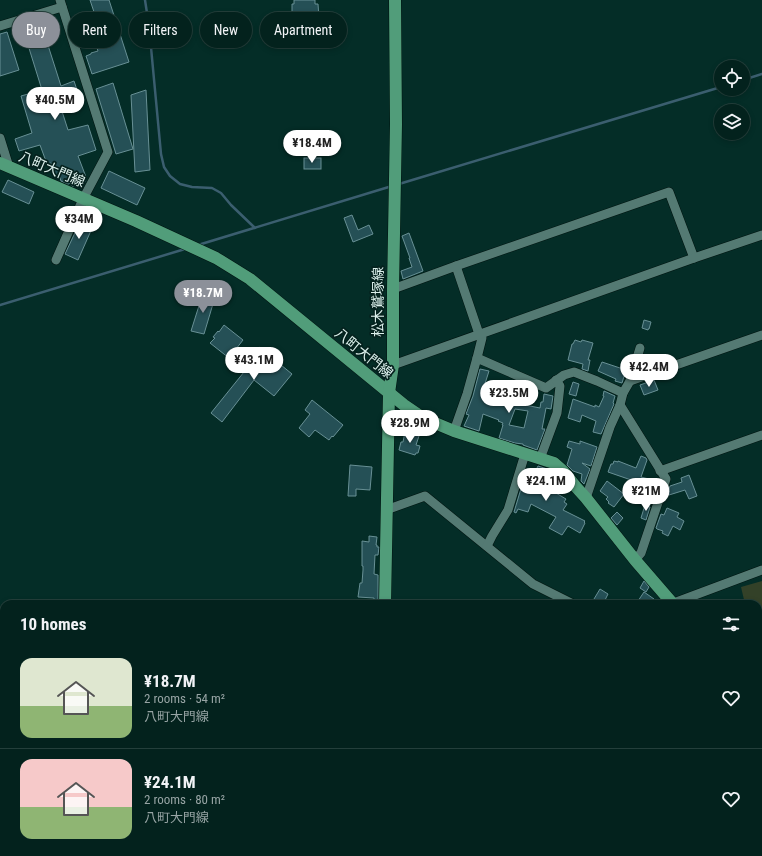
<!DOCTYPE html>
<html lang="en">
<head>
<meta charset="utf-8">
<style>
	body { margin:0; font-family:"Roboto Condensed","Noto Sans JP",sans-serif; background:#0d2a26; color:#f1f3f6; height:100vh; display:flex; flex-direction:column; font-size:15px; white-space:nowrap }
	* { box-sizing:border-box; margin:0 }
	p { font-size:13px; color:#97a4a4 }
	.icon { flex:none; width:22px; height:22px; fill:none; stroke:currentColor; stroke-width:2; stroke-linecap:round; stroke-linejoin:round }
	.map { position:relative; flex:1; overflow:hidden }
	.details { position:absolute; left:0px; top:600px; width:762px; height:256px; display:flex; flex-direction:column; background:#03221d; border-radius:12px 12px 0 0; box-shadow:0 2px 6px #0003,0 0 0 1px #243f3b }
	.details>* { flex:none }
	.guide { position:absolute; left:12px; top:12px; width:400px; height:36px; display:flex; gap:8px }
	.fabs { position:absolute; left:714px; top:60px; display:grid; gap:8px }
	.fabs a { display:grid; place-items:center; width:36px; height:36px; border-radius:50%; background:#03221d; box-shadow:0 2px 6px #0003,0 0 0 1px #243f3b; font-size:20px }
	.price { position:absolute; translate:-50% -34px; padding:0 9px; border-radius:14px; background:#fff; color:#222; font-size:13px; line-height:26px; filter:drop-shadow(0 1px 2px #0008) }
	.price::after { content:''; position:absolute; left:50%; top:24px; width:12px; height:9px; margin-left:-6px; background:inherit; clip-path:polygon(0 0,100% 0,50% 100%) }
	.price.active { background:#8c9099; color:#fff }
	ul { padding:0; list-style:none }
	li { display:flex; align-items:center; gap:12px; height:100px; padding:0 20px }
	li+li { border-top:1px solid #243f3b }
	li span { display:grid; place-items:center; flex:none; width:112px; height:80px; border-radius:12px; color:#555 }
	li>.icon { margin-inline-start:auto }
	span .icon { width:48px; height:48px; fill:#fffc; stroke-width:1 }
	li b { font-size:17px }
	h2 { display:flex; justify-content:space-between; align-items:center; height:48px; padding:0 20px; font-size:17px }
	.chip { padding:0 14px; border-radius:18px; background:#03221d; box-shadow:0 2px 6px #0003,0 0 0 1px #243f3b; font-size:14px; line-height:36px }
	.chip.active { background:#8c9099; color:#fff }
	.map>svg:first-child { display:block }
</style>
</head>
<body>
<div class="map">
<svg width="762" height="856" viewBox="0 0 762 856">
	<rect width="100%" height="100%" fill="#042d27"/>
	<path fill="#334128" d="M762,581V630L758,613V604H745L741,587Z"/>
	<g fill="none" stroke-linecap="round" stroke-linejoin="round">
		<g stroke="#3b5e6f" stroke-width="2.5">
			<path d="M145,0L149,26L161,154L164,167L170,176L180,184L192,187L212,188L221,193L231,205L255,228"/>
			<path d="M743,80L762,74"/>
			<path d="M399,184L721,87"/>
			<path d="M198,245L392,186"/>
			<path d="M0,305L185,249"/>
		</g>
	</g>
	<g fill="#255056" stroke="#689095" fill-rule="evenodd">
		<path d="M90,0H109L129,62L92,74L86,56L91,54V53L98,51L87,17L95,15Z"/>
		<path d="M294,0H315V4H318L319,18H315V21H294V12H292V4H294Z"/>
		<path d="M7,32L19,70L0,76V34Z"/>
		<path d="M46,39L61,86L74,81L80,99L60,105L68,130L88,125L96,150L78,156L86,177L84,178L85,182L73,186H72L71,183L68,184L61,181L59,175L56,176L51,163L47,164L40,145L19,151L15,139L32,133L21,96L42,90L28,45Z"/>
		<path d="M113,83L133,149L116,154L96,89Z"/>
		<path d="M146,90L150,170L135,172L131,95Z"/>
		<rect x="304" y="158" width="17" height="11"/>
		<path d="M109,171L145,188L137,205L101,188Z"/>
		<path d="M8,180L34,192L29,204L2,192Z"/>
		<path d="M352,215L358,230L369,225L373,234L353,242L344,218Z"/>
		<path d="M81,220L93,226L78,260L65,254Z"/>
		<path d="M409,233L423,271L403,279L401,271L412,267L409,258H410L402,236Z"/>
		<path d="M203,293L215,297L204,334L191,331Z"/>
		<path d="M644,320L651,322L649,329H648V330L642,328Z"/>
		<path d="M224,325L243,340L229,358L210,343L215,338L213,337L218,331L219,332Z"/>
		<path d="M575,340L581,342L582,340L593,343L588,360H590L588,371L582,369L583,364L568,360L572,344H573Z"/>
		<path d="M259,347L292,374L274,396L254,380L222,422L211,413L244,372L242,369Z"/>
		<path d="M602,362L626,370L622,383L615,381L616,379L598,371Z"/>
		<path d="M480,369L489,371L483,390L490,392L488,399L504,405V403L509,405L513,393L509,391L513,382L518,384L519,383L526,386L525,387L527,388L520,404L540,408L541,402H543L544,394L553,396L551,409L546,408L542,429H545L537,450L523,445V444L515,443L499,438L503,425H502L503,423L498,421L499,420L483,414L479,431L464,426L469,415L466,414L473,396ZM515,409L528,411L524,428L509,425Z"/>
		<path d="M654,380L658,390L644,395L640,385Z"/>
		<path d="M573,382L579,384L576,396L569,394Z"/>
		<path d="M604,391L615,396L613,403L614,404L601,434L593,432L596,421L582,415L580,422L568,418L573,399L595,407V405L599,407L604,396H603Z"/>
		<path d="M312,400L343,425L333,437L332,436L329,440L315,430L309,437L299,428L310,414L305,410Z"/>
		<path d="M405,432L419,436L416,445L420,446L418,453H416L415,455L399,450L401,442H403Z"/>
		<path d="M569,441L580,444V441L597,447L591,466L582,463L590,469L584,484L581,481L582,474L573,471L567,465L572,449L567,447Z"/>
		<path d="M641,456L646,458L647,460L641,477L653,480L647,499L638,497L639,495L634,494L637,482L608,472L611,464H613L614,461L618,462V461L636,468Z"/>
		<path d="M350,465L372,467L370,490L356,489V496H348Z"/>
		<path d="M538,466L547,469L546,473L543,472L539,483L566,499L564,502L567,504L563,510L585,521L584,522L585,523L580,533L568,526L562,535L549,528L556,517L531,504L528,512L518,509L516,513L514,512L526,472L529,473L531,469L536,470Z"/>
		<path d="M689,475L697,496L689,499L685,490L669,495L668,492L670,486L682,482L681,478Z"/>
		<path d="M607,481L624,494L614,507L608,503L609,502L606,499L608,497L600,491Z"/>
		<path d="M645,505L650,507L646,520L641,518Z"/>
		<path d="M667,508L679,513L677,517L684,521L680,530L673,526L668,536L662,533L663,531L657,529L656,528L661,514L664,515Z"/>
		<path d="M617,512L623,518L617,525L611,518Z"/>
		<path d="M369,536L377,537L376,545H377V547H379L378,555H375L374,574L378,575V604H374V598L358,597L360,583H362L363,570V566H362V541L369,542Z"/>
		<path d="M644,581L649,587L646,592L640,588Z"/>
		<path d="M600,589L608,594L603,604H591Z"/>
		<path d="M644,592L654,599L651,604H636Z"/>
	</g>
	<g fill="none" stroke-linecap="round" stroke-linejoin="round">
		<defs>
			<g id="minor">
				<path d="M0,26L62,7"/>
				<path d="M0,138L9,167"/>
				<path d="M56,260L83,199L108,152L60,0"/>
				<path d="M456,266L479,334"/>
				<path d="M393,289L456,266L669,192L694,258"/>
				<path d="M477,358L482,338L480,333"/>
				<path d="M393,365L694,258L762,235"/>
				<path d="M630,381L762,335"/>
				<path d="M620,405L666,479L641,553L635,560"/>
				<path d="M454,431L467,394L477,358L546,388L564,375L574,372L597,381L623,393"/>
				<path d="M540,459L557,413L560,386L556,380"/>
				<path d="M660,471L762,435"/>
				<path d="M586,498L610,427L620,405L623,393L630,381L640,348"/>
				<path d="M386,510L425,496L533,584L573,604"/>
				<path d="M487,546L492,536L508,510L525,454"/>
				<path d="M671,604L762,570"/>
				<path d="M0,790L4,789"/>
				<path d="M758,803L762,802"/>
				<path d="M269,852L271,856"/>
				<path d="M484,852L485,856"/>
				<path d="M555,852V856"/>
				<path d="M187,856L198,852"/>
				<path d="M378,856V852"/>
				<path d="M415,856L420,852"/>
			</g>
			<g id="major">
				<path d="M0,163L136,221L216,258L250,279L404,405L423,418L454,431L554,463L563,471L576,487L586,498L635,560L673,604"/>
				<path d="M385,604L389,393L393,365V289L396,124L395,0"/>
				<path d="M758,662L762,661"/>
				<path d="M352,856L353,852"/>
			</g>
		</defs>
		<use href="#minor" stroke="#001410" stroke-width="10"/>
		<use href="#major" stroke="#001410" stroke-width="13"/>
		<use href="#minor" stroke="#547a73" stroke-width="9"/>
		<use href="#major" stroke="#519d7a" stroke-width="12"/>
	</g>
	<g text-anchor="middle" stroke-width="3.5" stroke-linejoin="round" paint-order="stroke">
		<g font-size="14" fill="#dcf0ec" stroke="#05221e">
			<text transform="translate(52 169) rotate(23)" y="5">八町大門線</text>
			<text transform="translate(378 302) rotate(-90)" y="5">松木鷲塚線</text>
			<text transform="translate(364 353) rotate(39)" y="5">八町大門線</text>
		</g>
	</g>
</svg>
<div class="fabs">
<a><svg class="icon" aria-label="locate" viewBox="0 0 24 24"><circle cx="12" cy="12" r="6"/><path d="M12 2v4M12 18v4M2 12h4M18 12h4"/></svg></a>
<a><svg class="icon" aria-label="layers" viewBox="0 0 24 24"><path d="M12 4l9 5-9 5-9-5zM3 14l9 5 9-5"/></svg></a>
</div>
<b class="price" style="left:55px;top:121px">¥40.5M</b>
<b class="price" style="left:312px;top:164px">¥18.4M</b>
<b class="price" style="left:79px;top:240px">¥34M</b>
<b class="price active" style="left:203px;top:314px">¥18.7M</b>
<b class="price" style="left:254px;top:381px">¥43.1M</b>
<b class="price" style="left:649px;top:388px">¥42.4M</b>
<b class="price" style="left:509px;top:414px">¥23.5M</b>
<b class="price" style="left:410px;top:444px">¥28.9M</b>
<b class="price" style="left:546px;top:502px">¥24.1M</b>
<b class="price" style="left:646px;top:512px">¥21M</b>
<div class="guide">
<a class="chip active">Buy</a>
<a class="chip">Rent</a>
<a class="chip">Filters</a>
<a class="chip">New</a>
<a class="chip">Apartment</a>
</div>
<section class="details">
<h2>10 homes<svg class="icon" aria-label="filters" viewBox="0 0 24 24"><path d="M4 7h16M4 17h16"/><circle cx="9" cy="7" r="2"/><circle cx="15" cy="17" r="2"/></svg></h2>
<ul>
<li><span style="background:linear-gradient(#dfe7d0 60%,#8fb573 0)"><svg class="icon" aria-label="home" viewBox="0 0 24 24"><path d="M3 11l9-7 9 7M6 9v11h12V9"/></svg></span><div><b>¥18.7M</b><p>2 rooms · 54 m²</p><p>八町大門線</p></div><svg class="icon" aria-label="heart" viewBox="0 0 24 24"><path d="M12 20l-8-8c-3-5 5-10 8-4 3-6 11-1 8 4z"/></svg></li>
<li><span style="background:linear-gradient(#f6c9c9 60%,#8fb573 0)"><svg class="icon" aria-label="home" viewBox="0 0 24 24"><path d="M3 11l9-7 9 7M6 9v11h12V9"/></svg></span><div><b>¥24.1M</b><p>2 rooms · 80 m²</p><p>八町大門線</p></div><svg class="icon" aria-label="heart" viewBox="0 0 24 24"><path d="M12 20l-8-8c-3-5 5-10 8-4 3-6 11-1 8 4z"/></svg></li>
</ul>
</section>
</div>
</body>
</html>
